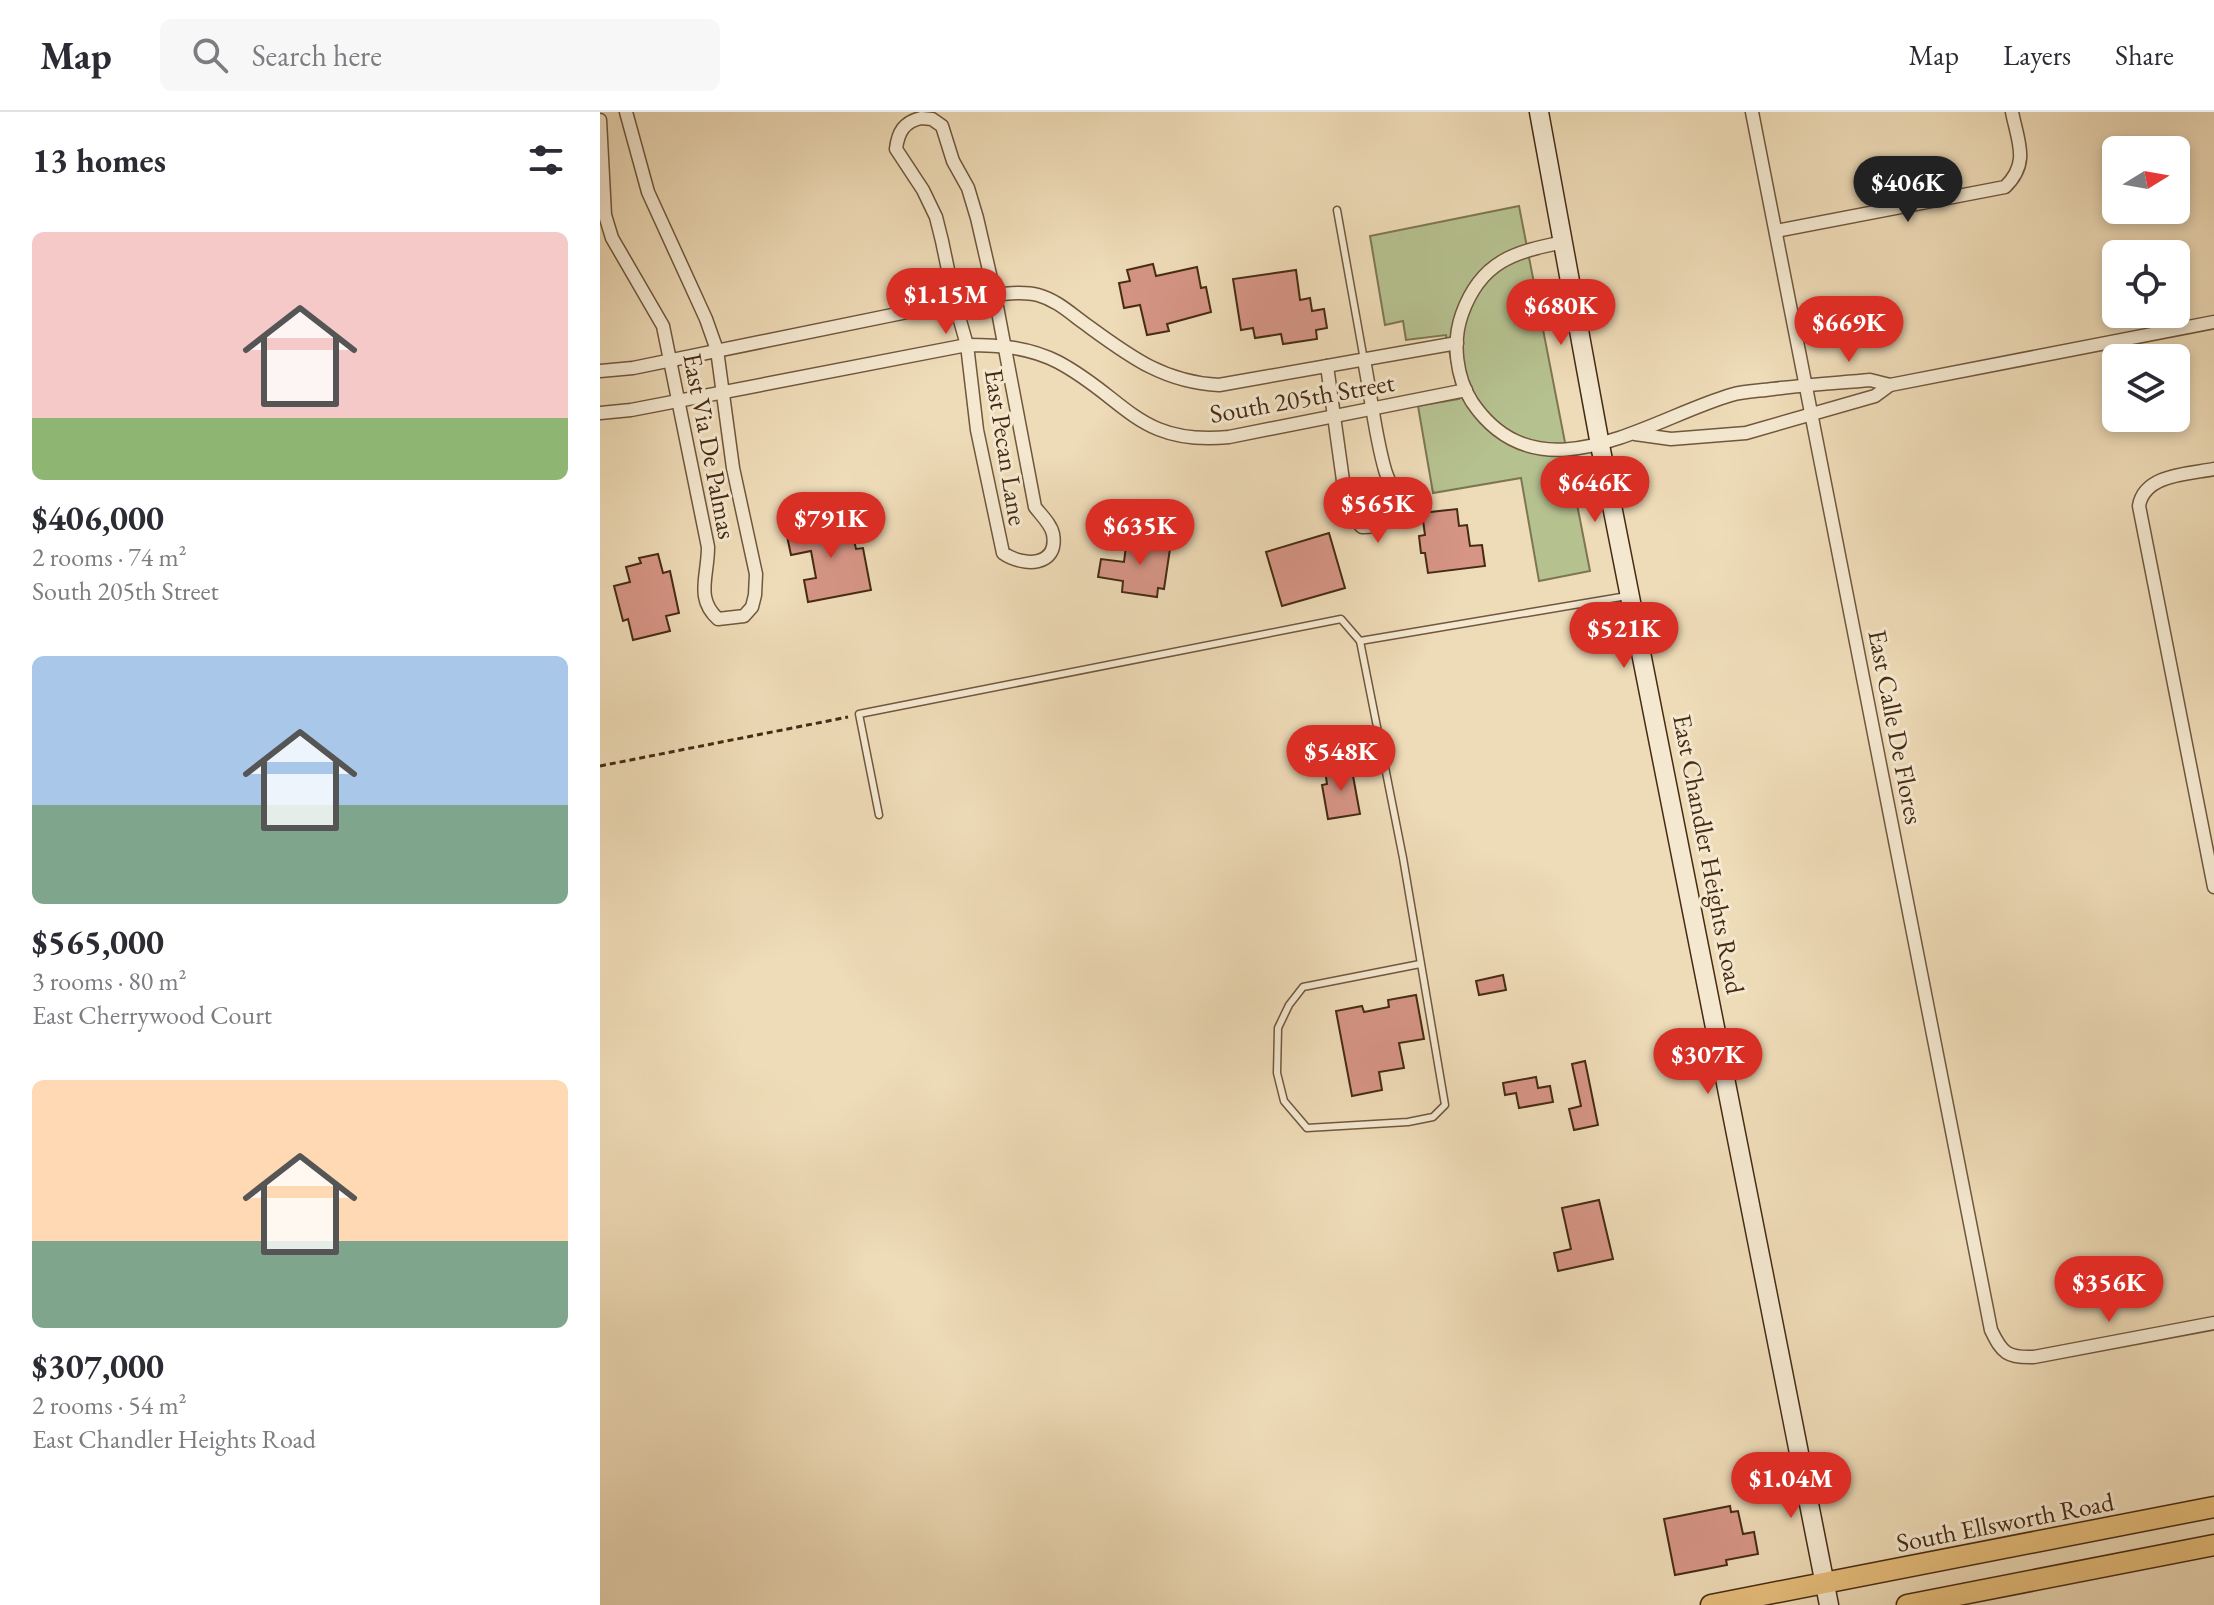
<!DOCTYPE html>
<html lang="en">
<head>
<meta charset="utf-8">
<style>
	body { margin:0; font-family:"EB Garamond",serif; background:#f7f7f7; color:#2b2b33; height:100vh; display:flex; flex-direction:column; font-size:30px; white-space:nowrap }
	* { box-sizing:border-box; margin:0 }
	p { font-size:26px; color:#7c7c81 }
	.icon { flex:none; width:44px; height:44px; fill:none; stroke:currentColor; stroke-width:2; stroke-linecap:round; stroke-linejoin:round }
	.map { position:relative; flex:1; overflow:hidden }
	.sheet { display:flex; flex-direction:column; background:#fff; width:600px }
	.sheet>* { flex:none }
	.needle { width:52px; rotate:79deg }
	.controls { position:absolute; left:1502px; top:24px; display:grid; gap:16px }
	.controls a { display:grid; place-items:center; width:88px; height:88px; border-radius:12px; background:#fff; box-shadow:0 4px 12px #0003; font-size:40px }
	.price { position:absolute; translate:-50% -68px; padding:0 18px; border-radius:28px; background:#d93025; color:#fff; font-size:26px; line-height:52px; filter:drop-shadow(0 2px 4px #0008) }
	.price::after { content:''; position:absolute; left:50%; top:48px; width:24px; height:18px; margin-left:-12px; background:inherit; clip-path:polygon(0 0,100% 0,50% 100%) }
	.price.current { background:#222; color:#fff }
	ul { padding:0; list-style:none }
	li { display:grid; align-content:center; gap:16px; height:424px; padding:0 32px }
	li span { display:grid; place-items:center; height:248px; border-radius:12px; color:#555 }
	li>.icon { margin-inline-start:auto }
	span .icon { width:144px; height:144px; fill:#fffc; stroke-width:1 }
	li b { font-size:34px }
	h2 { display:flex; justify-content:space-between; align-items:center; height:96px; padding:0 32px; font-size:34px }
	header { display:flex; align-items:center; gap:48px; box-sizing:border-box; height:112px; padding:0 40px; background:#fff; border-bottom:2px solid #e1e1e2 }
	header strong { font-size:38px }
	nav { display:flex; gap:44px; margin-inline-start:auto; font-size:28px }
	.search { width:560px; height:72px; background:#f7f7f7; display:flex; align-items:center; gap:20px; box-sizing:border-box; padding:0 28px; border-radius:12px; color:#7c7c81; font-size:30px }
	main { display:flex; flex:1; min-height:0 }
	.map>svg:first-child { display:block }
</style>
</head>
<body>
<header>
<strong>Map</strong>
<div class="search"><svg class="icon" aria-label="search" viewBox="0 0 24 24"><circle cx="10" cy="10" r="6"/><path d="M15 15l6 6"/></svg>Search here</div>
<nav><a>Map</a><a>Layers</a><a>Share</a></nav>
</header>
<main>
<section class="sheet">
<h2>13 homes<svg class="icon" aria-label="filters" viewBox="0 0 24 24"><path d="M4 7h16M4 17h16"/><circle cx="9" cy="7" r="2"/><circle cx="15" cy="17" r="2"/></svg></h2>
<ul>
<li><span style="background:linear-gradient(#f6c9c9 75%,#8fb573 0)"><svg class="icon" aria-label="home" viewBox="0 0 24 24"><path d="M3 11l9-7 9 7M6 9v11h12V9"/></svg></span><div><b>$406,000</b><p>2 rooms · 74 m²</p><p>South 205th Street</p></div></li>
<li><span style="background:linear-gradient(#a9c7e8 60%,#7fa58c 0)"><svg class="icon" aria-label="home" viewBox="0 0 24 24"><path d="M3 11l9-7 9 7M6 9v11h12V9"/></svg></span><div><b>$565,000</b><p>3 rooms · 80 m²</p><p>East Cherrywood Court</p></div></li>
<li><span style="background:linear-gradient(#ffd9b3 65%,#7fa58c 0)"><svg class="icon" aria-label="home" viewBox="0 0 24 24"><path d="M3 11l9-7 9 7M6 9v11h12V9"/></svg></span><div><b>$307,000</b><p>2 rooms · 54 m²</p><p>East Chandler Heights Road</p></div></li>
</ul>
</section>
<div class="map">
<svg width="1614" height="1493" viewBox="0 0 1614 1493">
	<rect width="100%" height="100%" fill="#eedbb7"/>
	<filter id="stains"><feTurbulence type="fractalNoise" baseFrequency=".0025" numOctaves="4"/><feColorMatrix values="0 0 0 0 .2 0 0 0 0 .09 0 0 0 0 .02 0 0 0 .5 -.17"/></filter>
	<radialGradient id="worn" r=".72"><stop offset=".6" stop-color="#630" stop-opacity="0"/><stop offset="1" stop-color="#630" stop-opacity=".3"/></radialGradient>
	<path fill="#b6c190" stroke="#7e7652" stroke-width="2" d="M919,94L990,459L939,469L921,366L833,381L818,294L859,287L846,223L806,228L803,209L785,213L770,124Z"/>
	<g fill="#d69585" stroke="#462b14" stroke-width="2">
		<path d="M553,152L556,164L597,155L601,176L606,175L611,200L567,212L569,219L547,223L540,193L524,196L519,171L530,169L527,158Z"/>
		<path d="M696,158L700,188L710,186L712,199L724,197L727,216L716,218L717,227L683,232L681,222L655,226L653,216L641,218L633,167Z"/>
		<path d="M857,397L859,414L867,413L870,434L882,433L885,454L828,461L825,441H821L819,424L825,423L822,401Z"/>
		<path d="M239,404L242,421L252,419L256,437L263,436L271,478L208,490L204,468L216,466L211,439L191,443L187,424L206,420L204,410Z"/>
		<path d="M729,421L745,476L682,494L666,440Z"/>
		<path d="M537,425L571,430L564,477L558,476L557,485L522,480L523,469L498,465L501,447L524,450L527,426Z"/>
		<path d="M58,442L63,461L70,459L79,501L66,504L70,519L33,528L28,507L23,509L14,474L30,470L26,455L41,451L39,446Z"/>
		<path d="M751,653L760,702L728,707L722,673L727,672L725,658Z"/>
		<path d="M903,863L906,878L879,883L876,869Z"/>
		<path d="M816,883L824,927L799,931L804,956L779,960L782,978L752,984L736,899L762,894L764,900L789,895L788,888Z"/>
		<path d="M985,949L998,1013L974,1018L969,997L981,994L972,952Z"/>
		<path d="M936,965L938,976L950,974L953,990L919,996L916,981L905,983L903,971Z"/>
		<path d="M999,1088L1013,1147L958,1159L954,1141L971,1137L962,1096Z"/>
		<path d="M1130,1394L1131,1400L1138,1399L1143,1422L1154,1420L1158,1442L1126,1448L1127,1453L1075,1463L1064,1407Z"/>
	</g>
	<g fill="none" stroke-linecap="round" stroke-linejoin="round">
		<defs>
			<g id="lane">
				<path d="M737,98L764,248"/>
				<path d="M279,703L259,602L741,507L760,529"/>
				<path d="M820,852L703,875L689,893L678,916L677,961L684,989L707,1016L808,1010L833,1005L845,993L803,746L760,529L1027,484"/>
			</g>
			<g id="street">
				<path d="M1152,0L1391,1218C1402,1241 1407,1246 1434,1245L1614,1211"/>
				<path d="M321,6L332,7L342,14L353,49L368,76L377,106L395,184L435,395C441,403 451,412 453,422C459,455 423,455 403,441L377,318L367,233L355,191L342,129L336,105L323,78L296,37C298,20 304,10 321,6Z"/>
				<path d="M0,8L5,103L12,126L63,214L108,435C108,465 95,486 118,507L144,504L152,495L155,483L156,462L133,356L117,238L106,207L48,80L26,0"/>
				<path d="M1176,119L1405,75C1430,51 1418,30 1412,0"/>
				<path d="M964,130C914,140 881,149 862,202C852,230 856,265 872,290C939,389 1049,307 1131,283C1144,279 1159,279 1173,277C1205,273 1237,271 1270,268L1290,273L1614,210"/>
				<path d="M727,254L746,390L752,405L762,415C774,415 788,413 793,400C799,386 789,371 785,358C775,323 771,284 764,248"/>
				<path d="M0,259L33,256C126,237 219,218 312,199C344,193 408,175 438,183C456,188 469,200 484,211C528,243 562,270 619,273L857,231"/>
				<path d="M0,301L31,298L367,233C399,233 429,235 458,250C526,286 538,334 629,325L866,278"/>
				<path d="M1035,322L1071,327L1146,321L1275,284L1290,273"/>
				<path d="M1614,357C1589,362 1544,362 1539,394L1614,775"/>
			</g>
			<path id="secondary" d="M939,0L1000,333L1229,1493"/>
			<g id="primary">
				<path d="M1111,1493L1614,1395"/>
				<path d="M1307,1493L1614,1433"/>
			</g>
		</defs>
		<use href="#lane" stroke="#70573d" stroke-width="9"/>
		<use href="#street" stroke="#70573d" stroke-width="15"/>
		<use href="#secondary" stroke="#462b14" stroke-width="21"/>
		<use href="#primary" stroke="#462b14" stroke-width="23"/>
		<path stroke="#462b14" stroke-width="3" stroke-dasharray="6 4" stroke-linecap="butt" d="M0,654L248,605"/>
		<use href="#lane" stroke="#f4e8d0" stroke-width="6"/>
		<use href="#street" stroke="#f4e8d0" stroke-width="12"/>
		<use href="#secondary" stroke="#f4e8d0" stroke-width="18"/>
		<use href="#primary" stroke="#e7be7c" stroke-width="20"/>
	</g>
	<g text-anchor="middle" stroke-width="6" stroke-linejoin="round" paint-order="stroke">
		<g font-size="26" fill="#462b14" stroke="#f4e8d0">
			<text transform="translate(702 286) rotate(-10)" y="9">South 205th Street</text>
			<text transform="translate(110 334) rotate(79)" y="9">East Via De Palmas</text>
			<text transform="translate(406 335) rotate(81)" y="9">East Pecan Lane</text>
			<text transform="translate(1296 615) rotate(79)" y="9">East Calle De Flores</text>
			<text transform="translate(1109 742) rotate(79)" y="9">East Chandler Heights Road</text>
			<text transform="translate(1405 1410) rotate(-11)" y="9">South Ellsworth Road</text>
		</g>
	</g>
	<rect width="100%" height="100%" filter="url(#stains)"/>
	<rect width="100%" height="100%" fill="url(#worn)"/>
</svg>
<div class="controls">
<a><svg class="needle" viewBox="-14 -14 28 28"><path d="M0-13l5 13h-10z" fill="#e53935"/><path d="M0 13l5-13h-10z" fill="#7c7c81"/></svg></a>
<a><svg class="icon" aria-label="locate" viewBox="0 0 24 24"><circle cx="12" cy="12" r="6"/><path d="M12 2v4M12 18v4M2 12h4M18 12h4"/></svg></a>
<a><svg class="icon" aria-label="layers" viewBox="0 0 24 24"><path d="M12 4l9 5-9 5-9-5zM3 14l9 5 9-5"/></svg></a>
</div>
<b class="price current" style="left:1308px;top:112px">$406K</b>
<b class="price" style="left:346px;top:224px">$1.15M</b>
<b class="price" style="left:961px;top:235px">$680K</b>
<b class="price" style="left:1249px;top:252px">$669K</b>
<b class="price" style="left:995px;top:412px">$646K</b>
<b class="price" style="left:778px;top:433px">$565K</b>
<b class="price" style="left:231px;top:448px">$791K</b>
<b class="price" style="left:540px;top:455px">$635K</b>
<b class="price" style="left:1024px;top:558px">$521K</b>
<b class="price" style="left:741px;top:681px">$548K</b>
<b class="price" style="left:1108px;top:984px">$307K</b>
<b class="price" style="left:1509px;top:1212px">$356K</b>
<b class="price" style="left:1191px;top:1408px">$1.04M</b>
</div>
</main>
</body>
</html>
